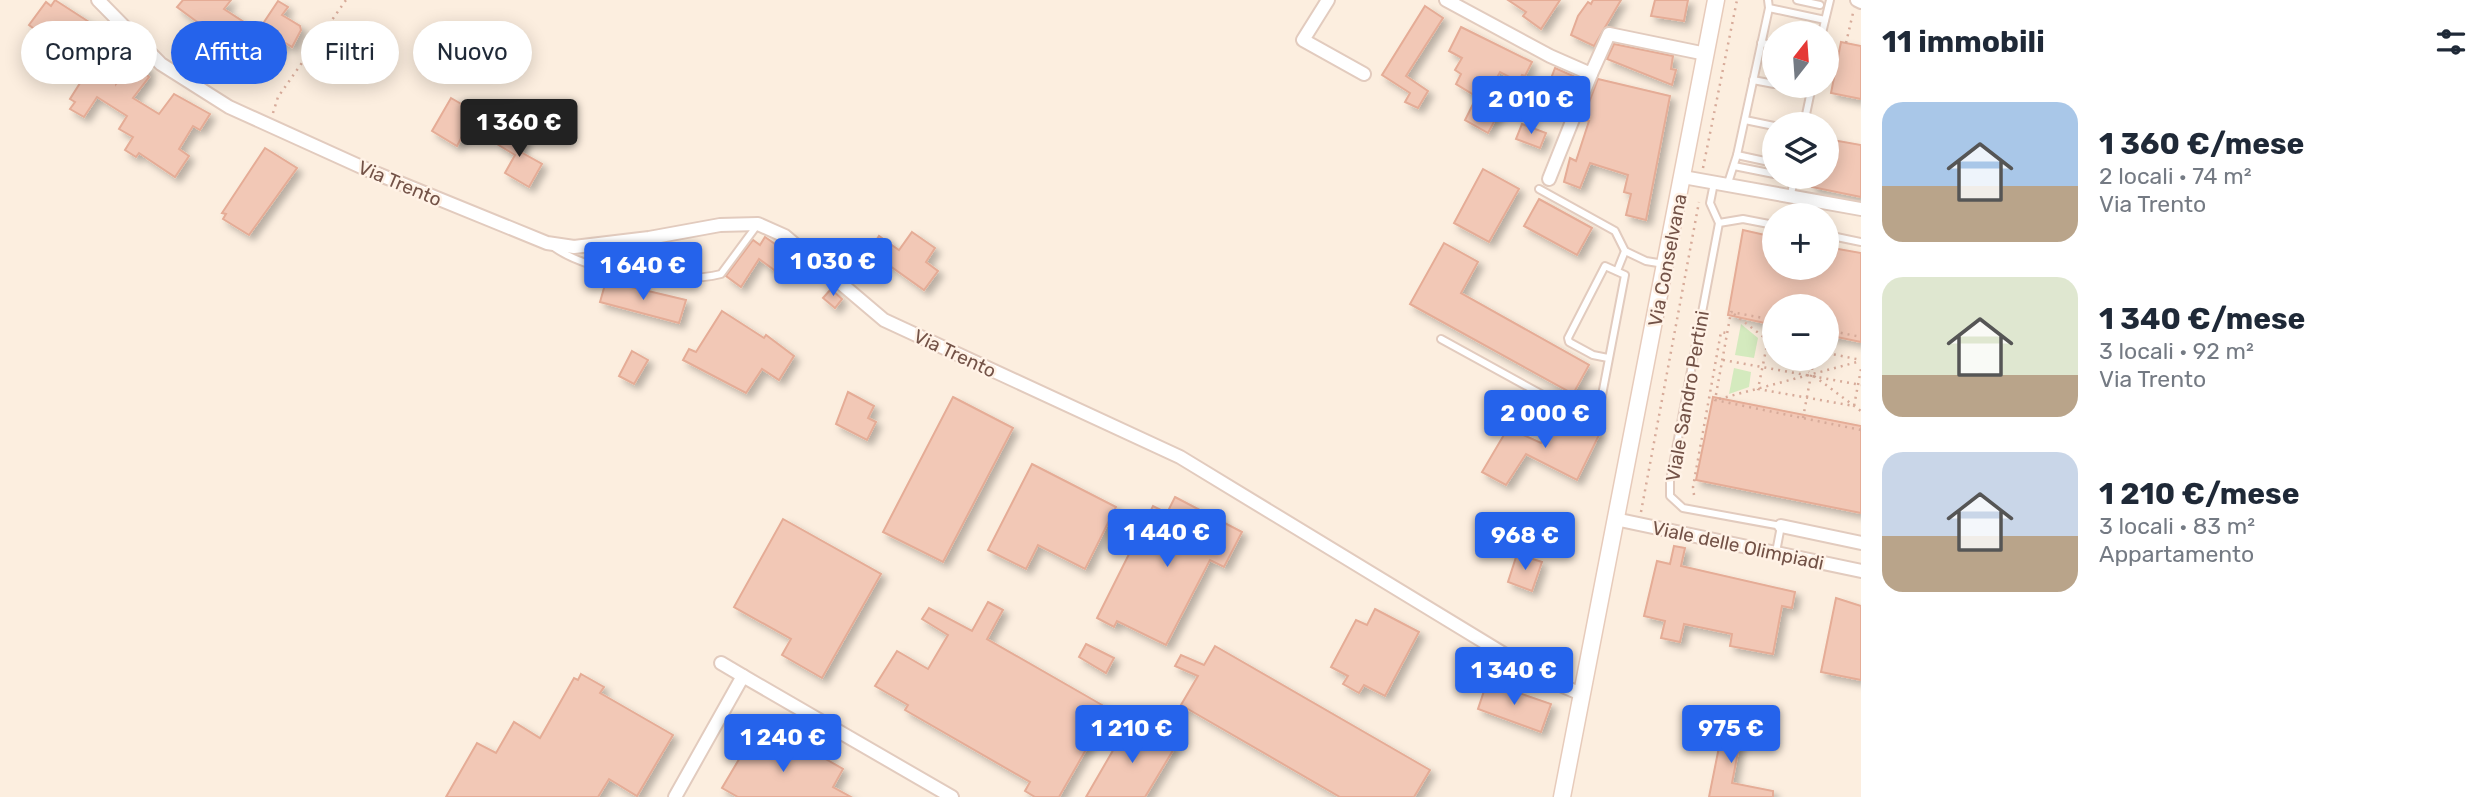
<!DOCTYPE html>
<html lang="it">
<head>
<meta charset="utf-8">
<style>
	body { margin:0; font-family:Rubik,sans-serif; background:#f2f2f3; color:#1f2937; height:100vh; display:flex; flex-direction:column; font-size:26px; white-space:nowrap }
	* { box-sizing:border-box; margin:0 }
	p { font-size:23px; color:#747a83 }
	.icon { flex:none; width:38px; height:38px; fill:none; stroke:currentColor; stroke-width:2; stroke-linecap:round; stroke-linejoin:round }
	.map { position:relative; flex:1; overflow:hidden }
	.details { display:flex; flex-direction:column; background:#fff; width:630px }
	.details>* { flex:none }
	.top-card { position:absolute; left:21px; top:21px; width:665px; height:63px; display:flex; gap:14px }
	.needle { width:46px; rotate:17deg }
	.fabs { position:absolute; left:1762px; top:21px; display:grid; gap:14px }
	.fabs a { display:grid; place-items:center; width:77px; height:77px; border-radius:50%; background:#fff; box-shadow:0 4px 18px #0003; font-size:35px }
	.price { position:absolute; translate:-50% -60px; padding:0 16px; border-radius:7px; background:#2563eb; color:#fff; font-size:23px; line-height:46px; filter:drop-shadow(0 2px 4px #0008) }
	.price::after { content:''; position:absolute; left:50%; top:42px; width:21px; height:16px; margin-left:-10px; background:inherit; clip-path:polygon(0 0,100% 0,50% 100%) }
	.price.selected { background:#222; color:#fff }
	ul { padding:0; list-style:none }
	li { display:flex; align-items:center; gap:21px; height:175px; padding:0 21px }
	li span { display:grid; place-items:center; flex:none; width:196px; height:140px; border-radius:21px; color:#555 }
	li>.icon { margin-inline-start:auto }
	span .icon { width:84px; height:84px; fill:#fffc; stroke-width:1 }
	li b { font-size:30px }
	h2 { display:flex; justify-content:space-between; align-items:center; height:84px; padding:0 21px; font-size:30px }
	.pill { padding:0 24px; border-radius:32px; background:#fff; box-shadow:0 4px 18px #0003; font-size:24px; line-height:63px }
	.pill.selected { background:#2563eb; color:#fff }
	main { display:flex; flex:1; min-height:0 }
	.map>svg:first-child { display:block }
</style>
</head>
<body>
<main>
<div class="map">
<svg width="1861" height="797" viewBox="0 0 1861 797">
	<defs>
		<filter id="shadow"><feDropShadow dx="5" dy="5" stdDeviation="3.5" flood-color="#0004"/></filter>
	</defs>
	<rect width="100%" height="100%" fill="#fceedf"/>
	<g fill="#d4eabe">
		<path d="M1741,324L1758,338L1754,358L1735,355Z"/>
		<path d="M1734,368L1751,372L1749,387L1729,394Z"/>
	</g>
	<g fill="#f2c8b6" stroke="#e5ac96" stroke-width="2" filter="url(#shadow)">
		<path d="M55,0L103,31L101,34L107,39L94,56L64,33L53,43L29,25L46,2L51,6Z"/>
		<path d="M183,0H231L224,9L258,31L278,1L288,7L282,15L300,26L301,30L292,47L284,42L271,62L213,24L208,30L177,7Z"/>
		<path d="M1508,0H1560L1541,29L1523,16L1526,12Z"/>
		<path d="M1593,0H1621L1594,46L1571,35L1578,16L1588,2L1591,4Z"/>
		<path d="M1655,0H1688L1684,21L1651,16Z"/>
		<path d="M1425,6L1443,18L1406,76L1428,91L1418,108L1405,102L1410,93L1382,75Z"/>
		<path d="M1461,27L1532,62L1525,76L1522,75L1519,82L1500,72L1484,101L1456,84L1461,74L1455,70L1462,58L1449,51Z"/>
		<path d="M1841,42L1861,46V99L1831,93Z"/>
		<path d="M1614,44L1673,56L1671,69L1676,70L1672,85L1607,59Z"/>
		<path d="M133,59L149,70L146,74L149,77L133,98L159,114L174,94L210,114L200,130L193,126L179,149L189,156L175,177L139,153L136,157L125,150L133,137L119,129L127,116L97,97L84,117L70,109L75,102L70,99L92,64L114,63L116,84Z"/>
		<path d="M1555,68L1580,79L1575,91L1567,89L1564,95L1547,89Z"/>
		<path d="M1598,79L1670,96L1646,220L1626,215L1631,194L1624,192L1628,175L1590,163L1580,188L1564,182L1570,158L1576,161L1589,121L1584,120L1588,105Z"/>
		<path d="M451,98L475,112L457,146L432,131Z"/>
		<path d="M1476,98L1500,111L1488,133L1465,120Z"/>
		<path d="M1522,124L1546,133L1540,148L1516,139Z"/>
		<path d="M507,129L527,138L519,151L542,164L529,187L505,173L515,155L497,144Z"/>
		<path d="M1827,139L1861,145V197L1812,187L1814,177H1827Z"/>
		<path d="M265,148L297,168L249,235L223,219L226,214L222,213Z"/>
		<path d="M1483,169L1519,189L1489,242L1454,223Z"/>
		<path d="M1539,199L1592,228L1577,255L1524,226Z"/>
		<path d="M1743,230L1774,237V268H1827V247L1861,253V342L1827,335V306H1774V325L1728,315Z"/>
		<path d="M912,232L935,248L926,262L938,271L924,290L869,251L879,236L899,250Z"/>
		<path d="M765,237L778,246L780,243L789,251L788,255L777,272L759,259L741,287L726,276L753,240L760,245Z"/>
		<path d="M1444,243L1478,262L1461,293L1589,365L1573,394L1410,304Z"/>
		<path d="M606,281L686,300L679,323L600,302Z"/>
		<path d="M831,289L842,299L835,308L823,298Z"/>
		<path d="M722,311L764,338L766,335L794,356L779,380L762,369L746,393L683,360L689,349L696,352Z"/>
		<path d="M632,351L648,360L634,384L619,376Z"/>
		<path d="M848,392L874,406L868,418L876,422L867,440L836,424Z"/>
		<path d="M953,397L1013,428L943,562L883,532Z"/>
		<path d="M1713,397L1861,426V513L1696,480Z"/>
		<path d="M1558,412L1600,433L1577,480L1526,454L1506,485L1482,472L1508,428L1541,443Z"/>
		<path d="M1032,464L1116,507L1085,569L1038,545L1026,569L988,550Z"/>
		<path d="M1175,497L1242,532L1224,567L1210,560L1166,645L1117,621L1114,627L1097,618L1153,506L1167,513Z"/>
		<path d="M783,519L881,574L822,678L782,655L791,639L734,607Z"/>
		<path d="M1674,546L1685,548L1681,566L1795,592L1792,608L1782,606L1773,654L1730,646L1732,634L1684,624L1680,642L1661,638L1665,621L1644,616L1657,561L1670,564Z"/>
		<path d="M1517,554L1542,562L1532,591L1508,582Z"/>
		<path d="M1836,598L1861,606V680L1821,672Z"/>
		<path d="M988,602L1003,610L987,639L1109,709L1059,797H1035L1025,791L1030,782L905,710L908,705L875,686L897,651L928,669L948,635L922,619L929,608L972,631Z"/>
		<path d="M1375,609L1419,632L1385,696L1364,685L1359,693L1343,684L1348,676L1331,667L1356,620L1367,625Z"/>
		<path d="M1086,644L1114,658L1106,673L1079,657Z"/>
		<path d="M1215,646L1430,770L1414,797H1340L1181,705L1198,676L1175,666L1181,655L1204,665Z"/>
		<path d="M581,674L604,687L600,693L673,735L637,796L609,779L598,797H446L477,743L496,753L514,722L540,738L574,678L578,680Z"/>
		<path d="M1487,682L1551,704L1541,732L1478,709Z"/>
		<path d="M1725,717L1744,721L1732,783L1773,791V797H1709Z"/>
		<path d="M1130,721L1175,747L1145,797H1086Z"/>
		<path d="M751,739L784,758L794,741L843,769L833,787L851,797H738L722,788Z"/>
	</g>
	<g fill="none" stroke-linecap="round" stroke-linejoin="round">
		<defs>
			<g id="lane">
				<path d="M1768,0L1769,8L1825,20"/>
				<path d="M1797,0L1820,5"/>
				<path d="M1822,33L1830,0"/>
				<path d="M1761,43L1774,45"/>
				<path d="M1753,80L1774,84"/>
				<path d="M1783,86L1811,91"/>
				<path d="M1745,120L1774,126"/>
				<path d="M1804,124L1812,86"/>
				<path d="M1737,155L1774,163"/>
				<path d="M1734,166L1774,174"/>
				<path d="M1714,183L1710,203L1719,223"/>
				<path d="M1727,186L1737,155L1769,8"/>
				<path d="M1539,189L1615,231L1625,251L1646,261L1664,264"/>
				<path d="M1791,195L1794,177"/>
				<path d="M1774,225L1743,219L1719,223L1670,481V496L1683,508L1781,526L1776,552"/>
				<path d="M1827,235L1861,242"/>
				<path d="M555,248C591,273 678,285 721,274L758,224"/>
				<path d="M1617,271L1625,251"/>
				<path d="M1441,339L1592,422L1598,416L1625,275L1605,266L1568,338L1569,342L1593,355L1608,358"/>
			</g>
			<g id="street">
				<path d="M98,0L161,64L229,107L368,170L547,243L574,247L649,238L720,225L758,224L785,236L884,320L1180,457L1540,676L1581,694"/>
				<path d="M1328,0L1303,40L1364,74"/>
				<path d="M1446,0L1550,56L1591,74L1609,34L1706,54"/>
				<path d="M1857,0L1861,2"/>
				<path d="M1683,177L1861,209"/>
				<path d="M1549,179L1591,74"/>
				<path d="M1615,519L1861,571"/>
				<path d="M1781,526L1861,543"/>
				<path d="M721,663L743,676"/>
				<path d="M675,797L743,676L952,797"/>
			</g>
			<path id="secondary" d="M1562,797L1716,0"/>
		</defs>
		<use href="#lane" stroke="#e2cbbe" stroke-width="10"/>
		<use href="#street" stroke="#e2cbbe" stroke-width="16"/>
		<use href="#secondary" stroke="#e7cbbb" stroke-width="19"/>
		<g stroke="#d7ab9a" stroke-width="2.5" stroke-dasharray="2 5" stroke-linecap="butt">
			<path d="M1846,43L1853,13"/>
			<path d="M273,113L278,97L346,0"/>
			<path d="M1703,168L1737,0"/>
			<path d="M1734,314L1774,345"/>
			<path d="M1774,320L1731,312L1715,400L1861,430"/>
			<path d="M1827,330L1861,337"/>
			<path d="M1774,341L1768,340L1758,389L1854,406L1861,369"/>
			<path d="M1827,353L1861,360"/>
			<path d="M1792,359L1809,372"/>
			<path d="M1723,360L1861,385"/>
			<path d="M1814,376L1861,411"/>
			<path d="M1719,399L1861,361"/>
			<path d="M1803,418L1814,359"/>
			<path d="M1694,495L1693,487L1721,332L1727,333"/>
			<path d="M1641,512L1699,202"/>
		</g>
		<use href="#lane" stroke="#fff" stroke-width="6"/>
		<use href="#street" stroke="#fff" stroke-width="12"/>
		<use href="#secondary" stroke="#fff" stroke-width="16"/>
	</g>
	<g text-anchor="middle" stroke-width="5" stroke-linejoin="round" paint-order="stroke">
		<g font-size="19" fill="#735247" stroke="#fff2e6">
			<text transform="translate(400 183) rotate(23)" y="7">Via Trento</text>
			<text transform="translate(1667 260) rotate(-79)" y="7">Via Conselvana</text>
			<text transform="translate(955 353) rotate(25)" y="7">Via Trento</text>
			<text transform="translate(1687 396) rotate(-80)" y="7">Viale Sandro Pertini</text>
			<text transform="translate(1738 545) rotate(12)" y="7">Viale delle Olimpiadi</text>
		</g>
	</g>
</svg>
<div class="fabs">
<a><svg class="needle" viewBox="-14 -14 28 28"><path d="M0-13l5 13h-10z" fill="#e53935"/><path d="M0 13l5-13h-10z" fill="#747a83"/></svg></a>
<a><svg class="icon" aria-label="layers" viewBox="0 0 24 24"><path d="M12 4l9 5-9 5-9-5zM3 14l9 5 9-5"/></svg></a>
<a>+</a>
<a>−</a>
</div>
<b class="price" style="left:1531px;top:136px">2 010 €</b>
<b class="price selected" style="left:519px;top:159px">1 360 €</b>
<b class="price" style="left:833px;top:298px">1 030 €</b>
<b class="price" style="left:643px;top:302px">1 640 €</b>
<b class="price" style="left:1545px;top:450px">2 000 €</b>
<b class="price" style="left:1167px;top:569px">1 440 €</b>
<b class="price" style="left:1525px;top:572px">968 €</b>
<b class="price" style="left:1514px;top:707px">1 340 €</b>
<b class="price" style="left:1132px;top:765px">1 210 €</b>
<b class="price" style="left:1731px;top:765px">975 €</b>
<b class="price" style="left:783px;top:774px">1 240 €</b>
<div class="top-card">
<a class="pill">Compra</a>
<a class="pill selected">Affitta</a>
<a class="pill">Filtri</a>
<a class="pill">Nuovo</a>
</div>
</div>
<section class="details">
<h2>11 immobili<svg class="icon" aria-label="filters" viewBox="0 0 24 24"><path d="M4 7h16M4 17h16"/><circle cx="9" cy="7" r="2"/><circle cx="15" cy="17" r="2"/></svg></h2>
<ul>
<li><span style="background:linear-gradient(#a9c7e8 60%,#b9a48a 0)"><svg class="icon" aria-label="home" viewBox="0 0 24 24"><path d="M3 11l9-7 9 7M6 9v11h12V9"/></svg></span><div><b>1 360 €/mese</b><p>2 locali · 74 m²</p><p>Via Trento</p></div></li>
<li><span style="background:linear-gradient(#dfe7d0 70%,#b9a48a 0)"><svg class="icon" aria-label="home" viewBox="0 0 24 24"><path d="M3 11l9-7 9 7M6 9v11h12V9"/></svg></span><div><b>1 340 €/mese</b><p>3 locali · 92 m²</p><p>Via Trento</p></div></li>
<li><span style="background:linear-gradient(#c9d6e8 60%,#b9a48a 0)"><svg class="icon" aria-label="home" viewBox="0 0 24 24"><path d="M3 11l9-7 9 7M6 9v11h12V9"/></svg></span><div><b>1 210 €/mese</b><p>3 locali · 83 m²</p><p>Appartamento</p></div></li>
</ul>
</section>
</main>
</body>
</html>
